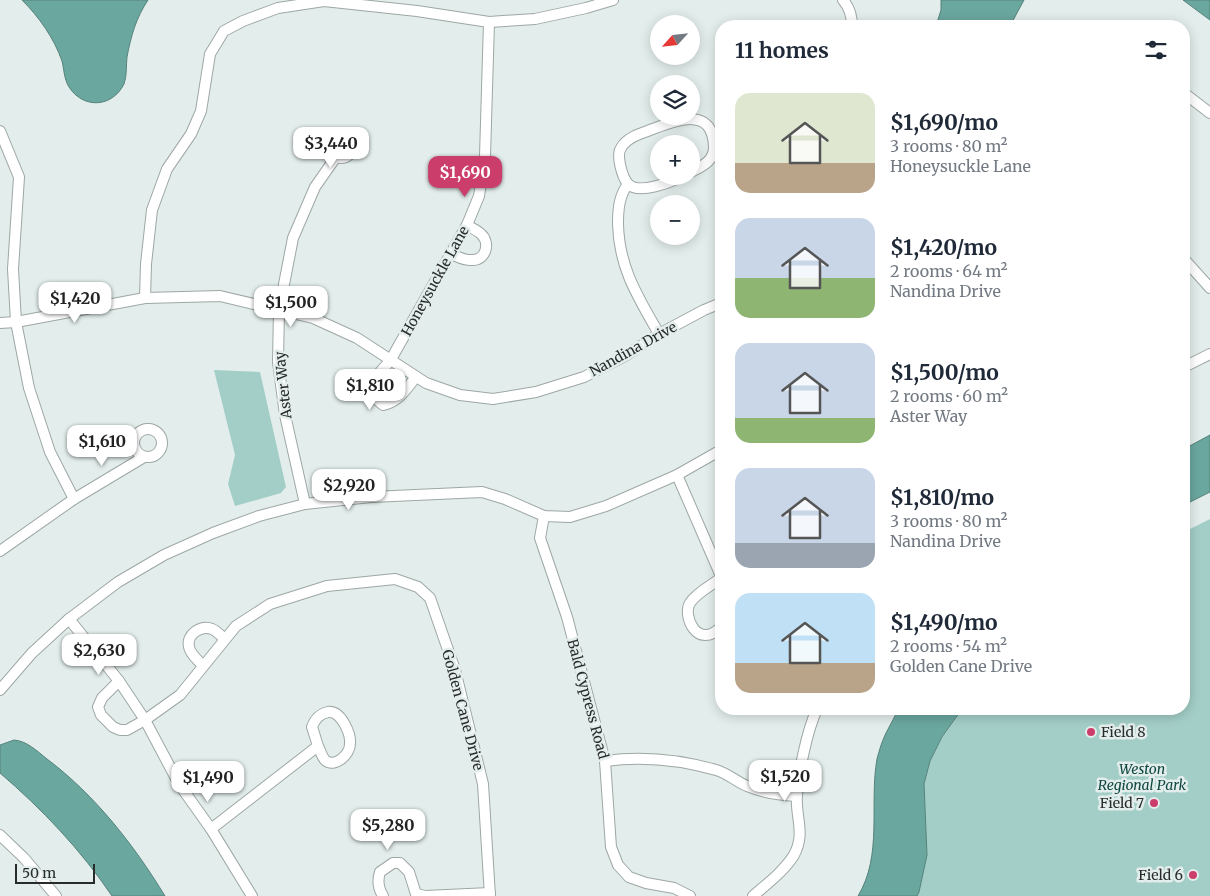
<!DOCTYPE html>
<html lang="en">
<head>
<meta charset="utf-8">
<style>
	body { margin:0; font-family:Merriweather,serif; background:#f2f2f3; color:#1f2937; height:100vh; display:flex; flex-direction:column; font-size:19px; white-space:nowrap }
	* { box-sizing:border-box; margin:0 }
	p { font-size:16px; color:#747a83 }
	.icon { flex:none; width:28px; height:28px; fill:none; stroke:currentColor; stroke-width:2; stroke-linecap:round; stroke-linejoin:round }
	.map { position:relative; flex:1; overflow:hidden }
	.panel { position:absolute; left:715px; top:20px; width:475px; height:695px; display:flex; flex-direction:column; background:#fff; border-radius:20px; box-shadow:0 2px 12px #0003 }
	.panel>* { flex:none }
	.needle { width:32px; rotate:243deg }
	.buttons { position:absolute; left:650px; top:15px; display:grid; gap:10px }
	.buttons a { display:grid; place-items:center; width:50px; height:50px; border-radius:50%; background:#fff; box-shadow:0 2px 12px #0003; font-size:25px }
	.scale { position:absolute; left:15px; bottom:12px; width:80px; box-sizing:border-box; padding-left:5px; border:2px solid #272b2a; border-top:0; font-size:14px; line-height:18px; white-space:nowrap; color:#272b2a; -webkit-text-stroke:4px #e3eeec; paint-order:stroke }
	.price { position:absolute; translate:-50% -42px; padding:0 11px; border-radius:10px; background:#fff; color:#222; font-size:16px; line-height:32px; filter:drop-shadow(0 1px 2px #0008) }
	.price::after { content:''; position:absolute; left:50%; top:30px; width:15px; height:11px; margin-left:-8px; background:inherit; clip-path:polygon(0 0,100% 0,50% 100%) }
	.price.current { background:#cb3e6c; color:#fff }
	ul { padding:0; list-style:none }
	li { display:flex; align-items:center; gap:15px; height:125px; padding:0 20px }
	li span { display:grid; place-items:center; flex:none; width:140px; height:100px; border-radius:15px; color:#555 }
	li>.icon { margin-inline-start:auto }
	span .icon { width:60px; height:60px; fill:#fffc; stroke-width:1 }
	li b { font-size:21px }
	h2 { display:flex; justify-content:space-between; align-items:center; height:60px; padding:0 20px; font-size:21px }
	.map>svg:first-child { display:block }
</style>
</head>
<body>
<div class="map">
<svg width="1210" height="896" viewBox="0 0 1210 896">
	<rect width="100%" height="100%" fill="#e3eeec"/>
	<g fill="#a3cec7">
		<path d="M214,370L260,372L286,487L281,493L235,506L228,484L235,455Z"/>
		<path d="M1210,519V896H917L919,892L927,855L924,784L930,761L942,738L962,709H1184V532Z"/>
	</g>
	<g fill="#6aa79f" stroke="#56827c">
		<path d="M22,0H148C136,18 131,36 127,57C126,66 127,76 124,84C112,108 83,109 69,87C64,79 64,69 62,61C54,38 39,17 22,0Z"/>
		<path d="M941,0H1024L1010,26H936L941,10Z"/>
		<path d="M1183,0H1210V20Z"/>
		<path d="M1210,435V492L1184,505V449Z"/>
		<path d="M898,709H962L942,737L930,761L924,784L927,855L919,892L917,896H858C883,855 869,804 877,759C879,751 882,741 886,733C890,725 895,717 898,709Z"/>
		<path d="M14,740C27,741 37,751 47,759C95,795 134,845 165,896H112C81,850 42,809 0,773V745Z"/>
	</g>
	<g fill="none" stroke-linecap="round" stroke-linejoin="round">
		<defs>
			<g id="street">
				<path d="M843,0C850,8 852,16 852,26"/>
				<path d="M1184,93L1210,113"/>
				<path d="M0,131L19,177L13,269L16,322L29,388L50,452L74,499"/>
				<circle cx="341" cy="146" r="12"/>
				<path d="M683,176C671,182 639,195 628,184C622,177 616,155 621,148C627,137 642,133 653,129C677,120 712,106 714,146C715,160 703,166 691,172"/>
				<path d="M628,184C619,196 618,209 618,224C619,268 638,297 659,334"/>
				<path d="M451,254C458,257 465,261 473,260C487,259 490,242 481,234C477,230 471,228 467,225"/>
				<path d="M1184,259L1210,288"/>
				<path d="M145,298L146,264L152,210L167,169L191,134L201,111L210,54L224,31L243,21L278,8L324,1L417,11L489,22L535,19L586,8L613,0"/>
				<path d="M0,323L16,322L145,298L220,296L313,318L357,338L426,383L460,395L493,399L536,392L584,377L625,356L659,334L704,310L721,303"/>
				<path d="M1184,367L1210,354"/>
				<path d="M416,377C406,389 399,402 383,405L370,394C370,381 382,370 390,361L467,225L479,196L485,156L489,22"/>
				<circle cx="148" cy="443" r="14"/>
				<path d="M677,475L721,576"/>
				<path d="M305,504L285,415L278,362L279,310L293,238L315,187L336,157"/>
				<path d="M544,516L540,538L567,617L605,761L611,847L618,865L629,877L646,883L674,888L690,896"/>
				<path d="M0,551L74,499L144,457"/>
				<path d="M721,578C712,585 696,593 690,603C682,615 697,651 721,627"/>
				<path d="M69,619L119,681L145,720L179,784L211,829L252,896"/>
				<path d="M203,666C198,660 190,654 189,647C186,634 201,625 212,629C217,631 221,636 225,639"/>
				<path d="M119,681L102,698L98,707L101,715L113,727L120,730H127L145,720L180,695L236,626L270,604L327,586L395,579L418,587L430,598L455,670L483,784L490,896"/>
				<path d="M0,690L32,653L69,619L118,582L164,555L213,533L259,516L305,504L371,497L482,492L505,499L544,516L570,517L606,506L677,475L721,450"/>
				<path d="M605,761C641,756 681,760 716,770C727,773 737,782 747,786C763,793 780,795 796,796"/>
				<path d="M211,829L318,746L312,727C315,719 319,714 328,712C341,710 351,734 350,744C350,754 335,769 325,760C322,757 320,750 318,746"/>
				<path d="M0,835L24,858L56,896"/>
				<path d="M416,894L425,896L490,893"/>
				<path d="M383,896C378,888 377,881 380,872L393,863H400L409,872L416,894"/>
				<path d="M753,896C767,884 784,871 794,855C806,833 795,817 797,795C799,770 807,731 817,709"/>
			</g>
		</defs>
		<use href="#street" stroke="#9da7a5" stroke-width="12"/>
		<use href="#street" stroke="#fff" stroke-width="10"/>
	</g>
	<g fill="#cb3e6c" stroke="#e3eeec" stroke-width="2">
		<circle cx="1091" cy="732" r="5"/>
		<circle cx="1154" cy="803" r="5"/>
		<circle cx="1193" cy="875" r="5"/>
	</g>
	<g text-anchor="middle" stroke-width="5" stroke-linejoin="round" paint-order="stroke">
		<g font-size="14" fill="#272b2a" stroke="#e3eeec">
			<text transform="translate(435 281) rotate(-61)" y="5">Honeysuckle Lane</text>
			<text transform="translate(633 349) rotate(-29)" y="5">Nandina Drive</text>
			<text transform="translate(283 385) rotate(-96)" y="5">Aster Way</text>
			<text transform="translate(588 699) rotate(75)" y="5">Bald Cypress Road</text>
			<text transform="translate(463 710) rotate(75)" y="5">Golden Cane Drive</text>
		</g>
		<g font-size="14" fill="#272b2a" stroke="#e3eeec" text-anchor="end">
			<text x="1101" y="737" text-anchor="start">Field 8</text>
			<text x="1144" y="808">Field 7</text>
			<text x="1183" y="880">Field 6</text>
		</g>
		<g font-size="14" font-style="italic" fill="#0f4741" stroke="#e3eeec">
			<text x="1142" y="774">Weston<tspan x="1142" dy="16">Regional Park</tspan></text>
		</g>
	</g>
</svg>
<div class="buttons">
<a><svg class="needle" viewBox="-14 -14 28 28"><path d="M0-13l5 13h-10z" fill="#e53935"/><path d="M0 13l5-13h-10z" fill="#747a83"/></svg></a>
<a><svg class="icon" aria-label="layers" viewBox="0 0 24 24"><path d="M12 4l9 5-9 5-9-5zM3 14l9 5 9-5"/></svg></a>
<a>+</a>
<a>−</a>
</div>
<div class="scale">50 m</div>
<b class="price" style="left:331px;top:169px">$3,440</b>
<b class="price current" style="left:465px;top:198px">$1,690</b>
<b class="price" style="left:75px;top:324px">$1,420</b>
<b class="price" style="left:291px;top:328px">$1,500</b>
<b class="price" style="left:370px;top:411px">$1,810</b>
<b class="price" style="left:102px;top:467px">$1,610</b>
<b class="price" style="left:349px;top:511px">$2,920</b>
<b class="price" style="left:99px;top:676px">$2,630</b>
<b class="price" style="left:785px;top:802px">$1,520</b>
<b class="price" style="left:208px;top:803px">$1,490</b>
<b class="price" style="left:388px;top:851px">$5,280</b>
<section class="panel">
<h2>11 homes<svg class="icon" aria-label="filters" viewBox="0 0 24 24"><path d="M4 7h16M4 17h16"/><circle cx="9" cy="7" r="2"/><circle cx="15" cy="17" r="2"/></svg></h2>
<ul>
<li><span style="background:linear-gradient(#dfe7d0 70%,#b9a48a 0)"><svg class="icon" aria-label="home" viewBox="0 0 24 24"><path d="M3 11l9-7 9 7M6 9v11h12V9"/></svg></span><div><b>$1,690/mo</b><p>3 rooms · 80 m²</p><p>Honeysuckle Lane</p></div></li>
<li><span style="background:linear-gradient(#c9d6e8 60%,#8fb573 0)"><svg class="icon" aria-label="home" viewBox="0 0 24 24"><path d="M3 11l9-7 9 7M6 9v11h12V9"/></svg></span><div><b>$1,420/mo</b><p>2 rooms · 64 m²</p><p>Nandina Drive</p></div></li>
<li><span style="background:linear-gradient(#c9d6e8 75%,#8fb573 0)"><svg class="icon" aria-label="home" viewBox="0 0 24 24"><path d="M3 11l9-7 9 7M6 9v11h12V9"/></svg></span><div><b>$1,500/mo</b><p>2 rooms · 60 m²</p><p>Aster Way</p></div></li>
<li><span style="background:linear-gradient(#c9d6e8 75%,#9aa5b1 0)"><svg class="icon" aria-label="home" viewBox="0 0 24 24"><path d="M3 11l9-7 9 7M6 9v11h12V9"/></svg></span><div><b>$1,810/mo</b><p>3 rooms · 80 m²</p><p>Nandina Drive</p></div></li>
<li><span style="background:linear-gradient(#bfe0f5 70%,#b9a48a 0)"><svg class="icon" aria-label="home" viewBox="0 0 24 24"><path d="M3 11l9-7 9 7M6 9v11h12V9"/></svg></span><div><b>$1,490/mo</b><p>2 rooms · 54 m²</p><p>Golden Cane Drive</p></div></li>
</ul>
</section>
</div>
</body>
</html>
